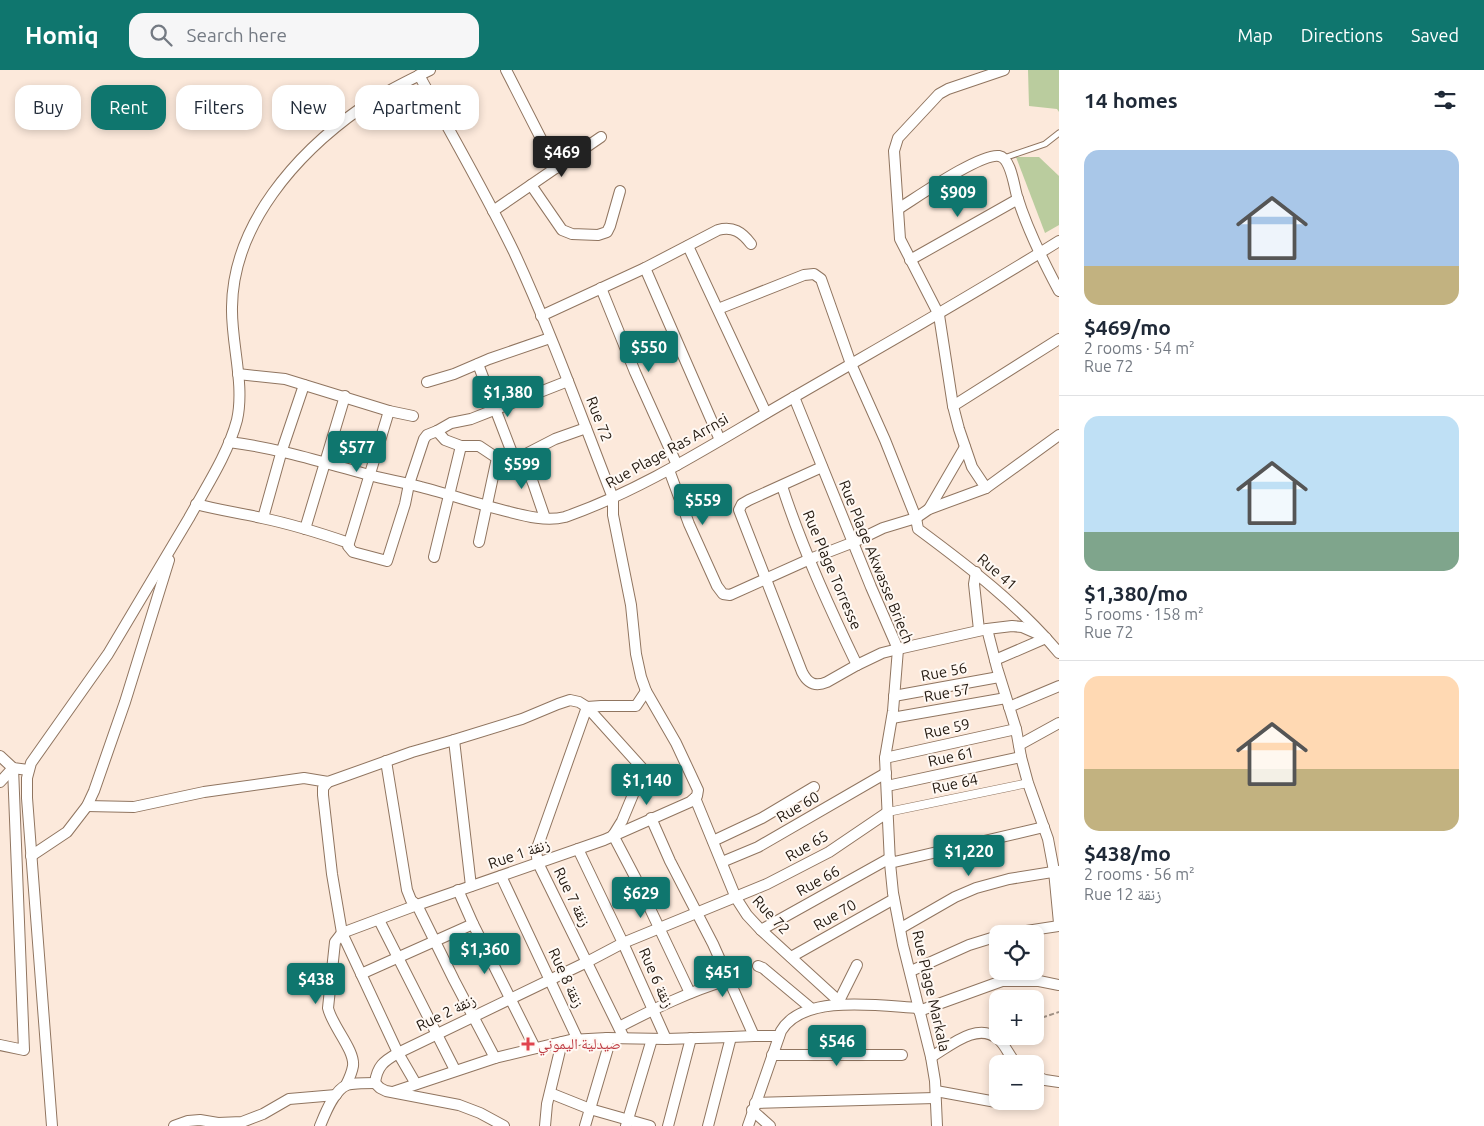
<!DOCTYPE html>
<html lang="en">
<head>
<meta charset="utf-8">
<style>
	body { margin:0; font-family:Ubuntu,"Noto Naskh Arabic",sans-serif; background:#f6f6f7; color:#1f2937; height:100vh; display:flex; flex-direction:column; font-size:19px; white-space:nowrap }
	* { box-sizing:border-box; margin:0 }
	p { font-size:16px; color:#747a83 }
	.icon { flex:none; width:28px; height:28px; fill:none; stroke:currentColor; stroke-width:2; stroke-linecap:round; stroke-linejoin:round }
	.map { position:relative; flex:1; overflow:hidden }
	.panel { display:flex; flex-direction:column; background:#fff; width:425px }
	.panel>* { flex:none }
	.guide { position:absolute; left:15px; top:15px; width:475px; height:45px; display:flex; gap:10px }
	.controls { position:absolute; left:989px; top:855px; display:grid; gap:10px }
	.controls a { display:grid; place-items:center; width:55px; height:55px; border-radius:10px; background:#fff; box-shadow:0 2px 8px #0003; font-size:25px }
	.price { position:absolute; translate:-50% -42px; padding:0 11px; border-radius:5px; background:#0f766e; color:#fff; font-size:16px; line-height:32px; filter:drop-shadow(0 1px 2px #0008) }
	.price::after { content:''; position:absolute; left:50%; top:30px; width:15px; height:11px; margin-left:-8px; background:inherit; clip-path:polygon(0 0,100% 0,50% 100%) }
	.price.current { background:#222; color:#fff }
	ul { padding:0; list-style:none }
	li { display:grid; align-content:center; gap:10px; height:265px; padding:0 25px }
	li+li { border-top:1px solid #e0e1e3 }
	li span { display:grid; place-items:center; height:155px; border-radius:15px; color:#555 }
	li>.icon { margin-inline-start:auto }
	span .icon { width:90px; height:90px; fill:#fffc; stroke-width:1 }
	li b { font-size:21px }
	h2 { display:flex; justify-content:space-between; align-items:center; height:60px; padding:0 25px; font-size:21px }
	.chip { padding:0 18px; border-radius:15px; background:#fff; box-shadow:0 2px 8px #0003; font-size:18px; line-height:45px }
	.chip.current { background:#0f766e; color:#fff }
	header { display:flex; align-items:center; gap:30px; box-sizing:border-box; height:70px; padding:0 25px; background:#0f766e; color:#fff }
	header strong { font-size:24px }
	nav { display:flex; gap:28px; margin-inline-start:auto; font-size:18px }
	.search { width:350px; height:45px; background:#f6f6f7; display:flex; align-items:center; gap:12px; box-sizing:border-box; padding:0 18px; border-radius:15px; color:#747a83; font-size:19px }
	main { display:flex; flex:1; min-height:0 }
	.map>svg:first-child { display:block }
</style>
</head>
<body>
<header>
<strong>Homiq</strong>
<div class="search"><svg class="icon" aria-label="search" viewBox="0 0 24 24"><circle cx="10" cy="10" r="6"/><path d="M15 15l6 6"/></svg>Search here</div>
<nav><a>Map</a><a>Directions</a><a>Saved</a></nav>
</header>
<main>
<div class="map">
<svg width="1059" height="1056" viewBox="0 0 1059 1056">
	<rect width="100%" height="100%" fill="#fce9db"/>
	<g fill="#bacc9e">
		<path d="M1028,0H1059V42L1057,39L1029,36Z"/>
		<path d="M1016,87H1039L1059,106V155L1045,163Z"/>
	</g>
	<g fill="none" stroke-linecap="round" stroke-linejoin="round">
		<defs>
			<path id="service" d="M1004,88L1045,74L1059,63"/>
			<path id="pedestrian" d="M888,742L1028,713"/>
			<g id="minor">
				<path d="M506,0L556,98"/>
				<path d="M531,115L562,160L572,164L598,165L607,162L610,156L620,121"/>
				<path d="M898,139C916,128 980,83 999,86C1011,88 1014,116 1017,126C1027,159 1043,191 1059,221"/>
				<path d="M493,141L601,67"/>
				<path d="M688,176L766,343"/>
				<path d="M910,190L1018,129"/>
				<path d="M645,198L720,370"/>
				<path d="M601,218L635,302L677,395"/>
				<path d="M718,239L804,205L814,204L821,209L851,294L885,370L916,448L918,459C968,496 1019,535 1059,583"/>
				<path d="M541,246L645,198L718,160C733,156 742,162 751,174"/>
				<path d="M478,294L514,388"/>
				<path d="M238,304L285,309L389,341L413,346"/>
				<path d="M427,312L454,304L489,289L550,268"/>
				<path d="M794,327L871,517L898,579L893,641L885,688L890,793L893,823L903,875L931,987L935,1011L937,1056"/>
				<path d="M953,336L1059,269"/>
				<path d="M437,361L451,353L471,349L568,311"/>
				<path d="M229,372C278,378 322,392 369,405C387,410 404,412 421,417C448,424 475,433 502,440C522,445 544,452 565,447C642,420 711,375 782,334C875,280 968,228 1059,171"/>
				<path d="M522,386L533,413L545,448"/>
				<path d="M822,397L749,430L742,434L739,440L802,602C808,614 815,617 827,612L857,595L882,583L898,579L987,559L1012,556L1022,557L1038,564"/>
				<path d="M669,400L689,454L717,516L723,524L730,525L810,489L854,472L883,458L916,448L929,439L986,418L1059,365"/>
				<path d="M782,416C802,478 829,537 857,595"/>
				<path d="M986,418L972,397L959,359L953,336L939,245L900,169L894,81L898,68L939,24L948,19L1004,0"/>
				<path d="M196,434C218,440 240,443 262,448C291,454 320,463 349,473L348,476L353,482L387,491L405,434L409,414L424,369L427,365L437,361L445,370L461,376H479L497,388L506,389L522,386L555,369L586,358"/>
				<path d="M929,439L965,377"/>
				<path d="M263,448L282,380L304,315"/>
				<path d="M305,459L345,326"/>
				<path d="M479,472L497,388"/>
				<path d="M349,473L389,341"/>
				<path d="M434,487L461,376"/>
				<path d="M976,502L974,514L979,560"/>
				<path d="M987,559L997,598L1016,659L1021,687L1028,713L1048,769L1054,801L1059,853"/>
				<path d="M995,590L1046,568"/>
				<path d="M894,626L999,607"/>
				<path d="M1009,637L1059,616"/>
				<path d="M892,648L1006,628"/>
				<path d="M454,670L522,649L558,634L570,630L579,632L587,637L642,698V703L622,751L614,764"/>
				<path d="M1019,675L1059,653"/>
				<path d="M0,686L13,698L28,700"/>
				<path d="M885,688L1016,659"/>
				<path d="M386,691L407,820L411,830L417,835L454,910L495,988"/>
				<path d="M0,712L13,698"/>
				<path d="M328,712L323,718V725L332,804L342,863L398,983L416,1014"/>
				<path d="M887,716L1021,687"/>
				<path d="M695,728L736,828L747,845L761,860L842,934"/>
				<path d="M87,736L134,737L204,722L304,708L328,712L412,682L454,670L471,816"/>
				<path d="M651,748L670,791L713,874L754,966H779"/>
				<path d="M613,765L635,807L690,923"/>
				<path d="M713,771L762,748L814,717"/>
				<path d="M578,779L623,873L666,969"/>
				<path d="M31,786L67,762L87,736L94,721L125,632L169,490"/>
				<path d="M722,792L758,777L886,703"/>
				<path d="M890,793L1044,757"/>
				<path d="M501,806L578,970"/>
				<path d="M458,820L473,854L535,978"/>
				<path d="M379,850L455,1000"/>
				<path d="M901,858L955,827L976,818L1009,809L1059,801"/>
				<path d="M761,860L890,788"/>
				<path d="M342,863L417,835L604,770L690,732L697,726L698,720L676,673L646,621L641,607L636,584L631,535L613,445V428C581,346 551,262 514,182C485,122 451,64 419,5"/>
				<path d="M342,863L335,872L328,938C332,956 355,980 353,996C352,1002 349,1009 346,1015"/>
				<path d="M1006,864L1059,856"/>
				<path d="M791,887L894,829"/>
				<path d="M758,896L763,898L812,939"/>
				<path d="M911,901L969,875L998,866"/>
				<path d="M361,904L473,854"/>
				<path d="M839,931L857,895"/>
				<path d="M919,941L1002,911H1039L1059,915"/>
				<path d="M619,957C654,939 690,921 728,910"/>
				<path d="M624,968L538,793L536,781L587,637L601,636H636L646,621"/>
				<path d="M0,975L24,980L13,698"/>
				<path d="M772,985H902"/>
				<path d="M931,987C949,977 977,951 998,969C1006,975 1009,987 1017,994"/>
				<path d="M1035,1006L1045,1010L1059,1012"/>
				<path d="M375,1013C377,996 384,991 398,983L587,892L623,873L767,814L829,782L888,742"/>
				<path d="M375,1013L380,1018L386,1021L459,1035L480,1043L504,1056"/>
				<path d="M936,1021L996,1032"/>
				<path d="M393,1022L495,988L570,970L607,968L666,969L731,967L754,966"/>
				<path d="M550,1023L590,1039L650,1056"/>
				<path d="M755,1033L935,1028"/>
				<path d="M752,1040L770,1056"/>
				<path d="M52,1056L27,728V708L31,693L108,584C135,539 162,494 189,448C206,417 228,384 237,350C245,314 231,273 232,237C233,154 297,83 361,38C382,23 407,11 430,0"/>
				<path d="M174,1056L188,1051L200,1050L218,1053L242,1052L263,1044L289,1029L336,1025"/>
				<path d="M320,1056C325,1044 334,1020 347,1015C352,1013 368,1013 375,1013"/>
				<path d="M545,1056L547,1034L562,972"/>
				<path d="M585,1056L608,978L607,968"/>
				<path d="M626,1056L652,969"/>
				<path d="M668,1056L691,968"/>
				<path d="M708,1056L731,967"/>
				<path d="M748,1056L781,961C803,923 882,936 918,938"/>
			</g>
		</defs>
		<use href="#service" stroke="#907560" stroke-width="7"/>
		<use href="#pedestrian" stroke="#907560" stroke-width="9"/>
		<use href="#minor" stroke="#907560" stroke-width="12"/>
		<g stroke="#9f9084" stroke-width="2" stroke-dasharray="5 2.5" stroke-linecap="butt">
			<path d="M737,906L749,901"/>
			<path d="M1035,950L1059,942"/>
		</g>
		<use href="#service" stroke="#fff" stroke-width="5"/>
		<use href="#pedestrian" stroke="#fff" stroke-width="8"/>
		<use href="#minor" stroke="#fff" stroke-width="10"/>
	</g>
	<path fill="#e0444e" stroke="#fff9f4" stroke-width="2" d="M525.5 966.5h5v5h5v5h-5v5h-5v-5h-5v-5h5z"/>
	<g text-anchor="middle" stroke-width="4" stroke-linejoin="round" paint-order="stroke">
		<g font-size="15" fill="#21170e" stroke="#fff9f4">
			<text transform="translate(599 349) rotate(69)" y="5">Rue 72</text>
			<text transform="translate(667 381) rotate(-29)" y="5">Rue Plage Ras Arrnsi</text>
			<text transform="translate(876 492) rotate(68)" y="5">Rue Plage Akwasse Briech</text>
			<text transform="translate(832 500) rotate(67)" y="5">Rue Plage Torresse</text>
			<text transform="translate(997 502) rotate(41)" y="5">Rue 41</text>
			<text transform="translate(944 602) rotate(-11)" y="5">Rue 56</text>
			<text transform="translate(947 623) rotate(-10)" y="5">Rue 57</text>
			<text transform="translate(947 659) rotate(-13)" y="5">Rue 59</text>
			<text transform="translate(951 687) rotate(-12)" y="5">Rue 61</text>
			<text transform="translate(955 714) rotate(-12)" y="5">Rue 64</text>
			<text transform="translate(798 737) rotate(-30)" y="5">Rue 60</text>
			<text transform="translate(807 776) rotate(-30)" y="5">Rue 65</text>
			<text transform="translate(519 784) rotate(-19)" y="5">Rue 1 زنقة</text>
			<text transform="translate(818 811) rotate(-29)" y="5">Rue 66</text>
			<text transform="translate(572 827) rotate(64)" y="5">Rue 7 زنقة</text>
			<text transform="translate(771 845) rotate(47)" y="5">Rue 72</text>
			<text transform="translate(835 845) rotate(-30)" y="5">Rue 70</text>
			<text transform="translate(566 908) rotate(65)" y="5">Rue 8 زنقة</text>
			<text transform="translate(656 908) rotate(66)" y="5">Rue 6 زنقة</text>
			<text transform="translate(931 921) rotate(77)" y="5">Rue Plage Markala</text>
			<text transform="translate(446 943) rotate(-26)" y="5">Rue 2 زنقة</text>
		</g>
		<g font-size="15" fill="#be3a42" stroke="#fff9f4" text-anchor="start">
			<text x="538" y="979">صيدلية اليموني</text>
		</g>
	</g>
</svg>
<div class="controls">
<a><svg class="icon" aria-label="locate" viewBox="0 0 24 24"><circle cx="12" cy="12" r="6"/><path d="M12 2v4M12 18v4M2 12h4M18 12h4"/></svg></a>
<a>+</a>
<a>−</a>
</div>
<b class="price current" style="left:562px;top:108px">$469</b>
<b class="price" style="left:958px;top:148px">$909</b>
<b class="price" style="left:649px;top:303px">$550</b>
<b class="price" style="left:508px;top:348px">$1,380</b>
<b class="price" style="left:357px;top:403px">$577</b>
<b class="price" style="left:522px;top:420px">$599</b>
<b class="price" style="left:703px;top:456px">$559</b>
<b class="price" style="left:647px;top:736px">$1,140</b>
<b class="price" style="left:969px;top:807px">$1,220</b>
<b class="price" style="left:641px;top:849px">$629</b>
<b class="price" style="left:485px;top:905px">$1,360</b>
<b class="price" style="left:723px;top:928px">$451</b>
<b class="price" style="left:316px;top:935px">$438</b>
<b class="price" style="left:837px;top:997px">$546</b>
<div class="guide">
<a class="chip">Buy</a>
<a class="chip current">Rent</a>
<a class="chip">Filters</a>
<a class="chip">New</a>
<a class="chip">Apartment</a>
</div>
</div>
<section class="panel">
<h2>14 homes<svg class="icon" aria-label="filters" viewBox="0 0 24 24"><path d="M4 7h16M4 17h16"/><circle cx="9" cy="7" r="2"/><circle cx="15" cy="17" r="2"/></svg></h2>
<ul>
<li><span style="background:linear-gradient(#a9c7e8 75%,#c2b280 0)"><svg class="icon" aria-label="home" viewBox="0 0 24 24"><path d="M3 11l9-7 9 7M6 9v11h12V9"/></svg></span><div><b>$469/mo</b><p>2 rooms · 54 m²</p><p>Rue 72</p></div></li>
<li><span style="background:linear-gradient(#bfe0f5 75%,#7fa58c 0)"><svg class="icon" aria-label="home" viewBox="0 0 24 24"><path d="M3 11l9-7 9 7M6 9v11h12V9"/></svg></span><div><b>$1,380/mo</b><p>5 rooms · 158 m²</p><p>Rue 72</p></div></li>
<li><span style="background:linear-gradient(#ffd9b3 60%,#c2b280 0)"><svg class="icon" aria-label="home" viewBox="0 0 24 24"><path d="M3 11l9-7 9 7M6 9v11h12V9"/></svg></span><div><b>$438/mo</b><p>2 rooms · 56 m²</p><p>Rue 12 زنقة</p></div></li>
</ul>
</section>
</main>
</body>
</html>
